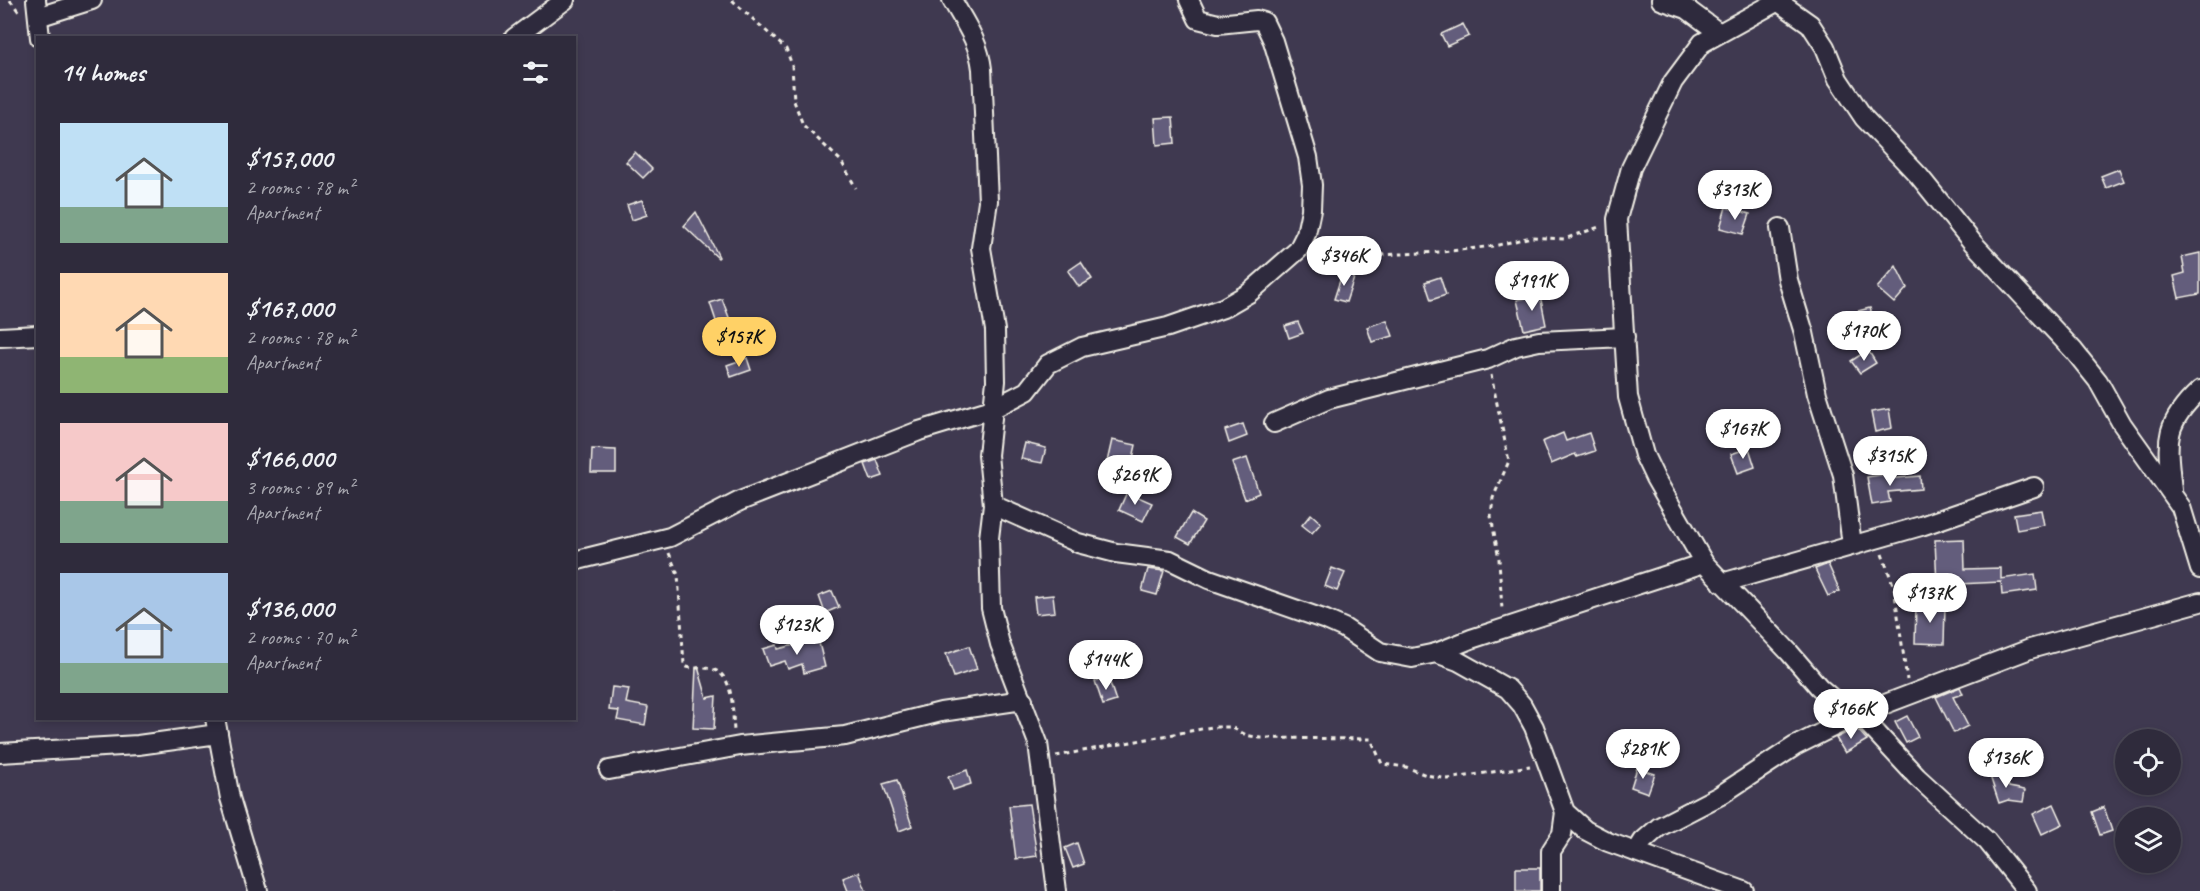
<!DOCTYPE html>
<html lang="en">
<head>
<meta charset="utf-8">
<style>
	body { margin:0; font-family:Caveat,sans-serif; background:#373343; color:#f1f3f6; height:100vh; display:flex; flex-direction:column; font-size:22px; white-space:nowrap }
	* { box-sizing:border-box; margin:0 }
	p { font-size:20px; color:#a7a7af }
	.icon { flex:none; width:33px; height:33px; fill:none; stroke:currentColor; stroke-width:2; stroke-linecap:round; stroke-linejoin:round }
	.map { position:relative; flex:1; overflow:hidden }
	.details { position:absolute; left:36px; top:36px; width:540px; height:684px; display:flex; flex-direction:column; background:#2f2b3c; border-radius:0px; box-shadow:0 3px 9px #0003,0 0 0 2px #4a4756 }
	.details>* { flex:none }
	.buttons { position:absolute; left:2115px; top:729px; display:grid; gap:12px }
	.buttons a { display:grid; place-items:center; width:66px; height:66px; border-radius:50%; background:#2f2b3c; box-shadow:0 3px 9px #0003,0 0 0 2px #4a4756; font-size:30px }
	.price { position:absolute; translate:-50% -51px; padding:0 14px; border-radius:21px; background:#fff; color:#222; font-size:20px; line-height:39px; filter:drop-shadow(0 2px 3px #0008) }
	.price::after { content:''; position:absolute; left:50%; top:36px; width:18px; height:14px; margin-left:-9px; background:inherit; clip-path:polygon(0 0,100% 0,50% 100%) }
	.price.active { background:#ffd166; color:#111 }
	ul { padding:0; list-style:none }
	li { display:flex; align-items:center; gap:18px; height:150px; padding:0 24px }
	li span { display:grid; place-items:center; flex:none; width:168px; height:120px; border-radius:0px; color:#555 }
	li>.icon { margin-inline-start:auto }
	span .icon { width:72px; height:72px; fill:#fffc; stroke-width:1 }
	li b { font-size:26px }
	h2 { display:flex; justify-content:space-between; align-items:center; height:72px; padding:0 24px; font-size:26px }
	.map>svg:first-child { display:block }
</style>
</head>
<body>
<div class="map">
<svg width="2200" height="891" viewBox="0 0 2200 891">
	<rect width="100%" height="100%" fill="#3f3950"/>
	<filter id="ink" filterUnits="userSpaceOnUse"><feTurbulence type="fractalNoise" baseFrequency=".0167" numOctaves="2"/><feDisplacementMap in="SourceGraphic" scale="12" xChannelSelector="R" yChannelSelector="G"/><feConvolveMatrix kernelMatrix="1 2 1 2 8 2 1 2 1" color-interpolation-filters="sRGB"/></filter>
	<g filter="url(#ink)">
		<g fill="#645d7b" stroke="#f4f1e8" stroke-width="1.5">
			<path d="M1463,24L1469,36L1447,46L1441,34Z"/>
			<path d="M1173,117L1175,143L1157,145L1155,118Z"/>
			<path d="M635,152L652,169L643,178L626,162Z"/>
			<path d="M2119,169L2124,181L2106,188L2101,176Z"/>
			<path d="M642,200L647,215L632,220L627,205Z"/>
			<path d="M1726,207L1750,214L1743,234L1720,228Z"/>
			<path d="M696,212L719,257L718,258L684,226Z"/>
			<path d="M2200,253V294L2179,298L2174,276L2185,273L2182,257Z"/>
			<path d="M1081,262L1092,279L1079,287L1068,271Z"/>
			<path d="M1896,266L1907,288L1894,303L1877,288Z"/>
			<path d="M1343,271L1355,275L1346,302L1334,299Z"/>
			<path d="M1440,277L1446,295L1431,300L1425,282Z"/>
			<path d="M1540,295L1546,325L1524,330L1517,300Z"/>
			<path d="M722,299L730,320L717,324L710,303Z"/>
			<path d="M1870,308L1877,330L1865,333L1858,311Z"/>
			<path d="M1387,320L1393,336L1372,342L1367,327Z"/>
			<path d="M1298,322L1303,333L1289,338L1285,326Z"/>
			<path d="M1868,350L1876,363L1860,373L1851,361Z"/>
			<path d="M747,358L751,370L731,377L727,365Z"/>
			<path d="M1889,409L1892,428L1875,432L1871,412Z"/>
			<path d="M1243,424L1247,436L1229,443L1225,430Z"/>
			<path d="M1563,433L1566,441L1589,433L1595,451L1577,457L1575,454L1551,464L1542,442Z"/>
			<path d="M1112,440L1136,445L1131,467L1107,462Z"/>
			<path d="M1025,443L1046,448L1042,463L1021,459Z"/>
			<path d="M1749,448L1755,467L1738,473L1731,454Z"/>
			<path d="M592,449L616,450V473H591Z"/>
			<path d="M1247,458L1259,493L1245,499L1232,463Z"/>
			<path d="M877,460L883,476L871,480L865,464Z"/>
			<path d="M1886,474V479L1920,476L1921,489L1888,492L1890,502L1872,505L1867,477Z"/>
			<path d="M1127,492L1152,503L1143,521L1119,510Z"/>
			<path d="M2041,510L2044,525L2017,530L2014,514Z"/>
			<path d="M1191,513L1204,521L1190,544L1177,537Z"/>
			<path d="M1311,514L1321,523L1312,533L1302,525Z"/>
			<path d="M1964,539L1965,569L2001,568V579L2035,574L2037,590L2002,595L2001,582L1937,585L1935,540Z"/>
			<path d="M1828,564L1840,591L1828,596L1815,569Z"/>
			<path d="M1332,568L1345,573L1337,591L1325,586Z"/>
			<path d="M1148,569L1164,571L1157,595L1142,591Z"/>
			<path d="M832,591L839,607L825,613L819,596Z"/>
			<path d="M1053,595L1055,612L1036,614L1034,597Z"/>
			<path d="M1916,605L1945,606L1944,644L1915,643Z"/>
			<path d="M818,639L825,667L804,673L802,664L788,669L785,661L769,666L763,649L777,645L778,649Z"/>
			<path d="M969,646L977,669L954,677L946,654Z"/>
			<path d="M698,667L707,698L716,696L714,729L693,728L696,668Z"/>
			<path d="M1108,677L1116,701L1103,705L1095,681Z"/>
			<path d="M612,687L629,689L626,703L648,707L645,725L617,720L619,711L609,710Z"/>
			<path d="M1960,687L1963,694L1953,697L1968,726L1954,733L1936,697Z"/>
			<path d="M1907,716L1918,737L1906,743L1895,722Z"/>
			<path d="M1856,728L1867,740L1845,753L1836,738Z"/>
			<path d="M1637,768L1655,774L1648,793L1631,787Z"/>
			<path d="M967,770L971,784L953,790L948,777Z"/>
			<path d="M2004,772L2009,787L2025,790L2023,802L2008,800L1999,803L1990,776Z"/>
			<path d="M897,780L912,826L899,831L883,784Z"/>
			<path d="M1029,804L1037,856L1016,859L1009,806Z"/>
			<path d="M2054,804L2063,824L2042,834L2033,814Z"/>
			<path d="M2104,807L2112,831L2100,835L2092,812Z"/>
			<path d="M1077,843L1084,864L1073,868L1065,848Z"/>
			<rect x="1516" y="868" width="24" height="23"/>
			<path d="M859,872L866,891H848L843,878Z"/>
		</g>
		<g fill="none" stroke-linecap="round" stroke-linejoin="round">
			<defs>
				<g id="minor">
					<path d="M36,0L40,38"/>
					<path d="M952,0C965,23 979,42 982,69L988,201L981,248L995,330L996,381L988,455L993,505L989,538L991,608L1000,644L1038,743L1057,891"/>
					<path d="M1661,0L1687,9L1718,32"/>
					<path d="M1776,0L1810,24L1825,47L1838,79L1864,118L1919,176L1973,243L2074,351L2098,381L2122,424L2181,507L2200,569"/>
					<path d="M1778,1L1702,43L1673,82L1631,168L1617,219L1628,397L1644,455L1655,478L1704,563L1789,652L1819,687L1834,700L1859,714L1917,777L1987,841L2027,891"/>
					<path d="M38,17L92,0"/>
					<path d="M514,38L565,0"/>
					<path d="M1780,228L1788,280L1804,333L1817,394L1843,475L1852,545"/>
					<path d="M0,337L38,335"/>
					<path d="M1274,423L1329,399L1488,359L1516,346L1539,341L1625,337"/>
					<path d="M2172,490C2167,442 2162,425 2200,390"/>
					<path d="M993,505L1078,543L1116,553L1170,560L1209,579L1326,620L1344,628L1380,652L1412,658L1436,653L1458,661L1508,689L1522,705L1534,727L1565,812L1585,830L1608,842L1744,891"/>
					<path d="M574,561L670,537L740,501L919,431L992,409L1027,391L1048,364L1082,347L1168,327L1223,308L1249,293L1298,250L1306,234L1311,210L1312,185L1308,157L1273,41L1264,22L1257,20L1218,24L1198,19L1189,0"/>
					<path d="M1722,583L1921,526L2034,487"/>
					<path d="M1436,653L1471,639L1704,563"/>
					<path d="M215,718L230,798L258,891"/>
					<path d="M0,753L138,745L218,734"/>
					<path d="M609,770L740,746L845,736L941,712L1023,700"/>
					<path d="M1636,852L1643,841L1659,827L1719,796L1795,746L1859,714L2030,649L2200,602"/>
					<path d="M1551,891V851L1562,834L1565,812"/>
				</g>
			</defs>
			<use href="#minor" stroke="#f4f1e8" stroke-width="22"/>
			<g stroke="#f4f1e8" stroke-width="3" stroke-dasharray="4.5 4.5" stroke-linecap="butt">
				<path d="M10,0L19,12"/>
				<path d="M732,0L786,49L792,65L794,101L803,125L841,161L856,188"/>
				<path d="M1320,243L1331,241L1381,255L1441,252L1494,246L1531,237L1564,239L1602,226"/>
				<path d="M1491,375L1509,461L1493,498L1491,516L1499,559L1502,610"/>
				<path d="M669,553L678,575L684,665L687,667C695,669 703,667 712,669C735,675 732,712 734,730"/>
				<path d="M1882,554L1894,587L1907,680"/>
				<path d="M1056,756L1212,727H1231L1246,735L1260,738L1371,739L1382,764L1406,767L1426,775L1448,779L1530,766"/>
				<path d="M612,891L620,888"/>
			</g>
			<use href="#minor" stroke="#2f2a3d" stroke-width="18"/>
		</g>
	</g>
</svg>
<div class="buttons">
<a><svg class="icon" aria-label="locate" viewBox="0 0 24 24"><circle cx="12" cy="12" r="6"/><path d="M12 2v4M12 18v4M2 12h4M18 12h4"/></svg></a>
<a><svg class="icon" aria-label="layers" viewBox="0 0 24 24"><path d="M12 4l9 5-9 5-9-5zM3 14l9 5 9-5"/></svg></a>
</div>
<b class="price" style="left:1735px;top:221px">$313K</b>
<b class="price" style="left:1344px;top:287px">$346K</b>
<b class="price" style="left:1532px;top:312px">$191K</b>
<b class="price" style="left:1864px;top:362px">$170K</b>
<b class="price active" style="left:739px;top:368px">$157K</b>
<b class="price" style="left:1743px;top:460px">$167K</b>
<b class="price" style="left:1890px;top:487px">$315K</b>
<b class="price" style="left:1135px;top:506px">$269K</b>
<b class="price" style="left:1930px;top:624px">$137K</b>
<b class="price" style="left:797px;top:656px">$123K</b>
<b class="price" style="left:1106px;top:691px">$144K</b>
<b class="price" style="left:1851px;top:740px">$166K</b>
<b class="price" style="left:1643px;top:780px">$281K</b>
<b class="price" style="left:2006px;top:789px">$136K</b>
<section class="details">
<h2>14 homes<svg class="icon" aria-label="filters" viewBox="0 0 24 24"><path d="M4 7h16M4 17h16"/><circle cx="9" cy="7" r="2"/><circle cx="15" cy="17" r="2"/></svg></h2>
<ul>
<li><span style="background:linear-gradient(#bfe0f5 70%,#7fa58c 0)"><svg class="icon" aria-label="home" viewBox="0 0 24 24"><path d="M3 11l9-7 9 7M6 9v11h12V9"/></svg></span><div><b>$157,000</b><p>2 rooms · 78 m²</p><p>Apartment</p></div></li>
<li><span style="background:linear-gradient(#ffd9b3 70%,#8fb573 0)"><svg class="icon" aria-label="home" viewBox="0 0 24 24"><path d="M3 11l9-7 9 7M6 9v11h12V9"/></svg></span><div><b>$167,000</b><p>2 rooms · 78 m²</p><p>Apartment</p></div></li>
<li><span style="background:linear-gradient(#f6c9c9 65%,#7fa58c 0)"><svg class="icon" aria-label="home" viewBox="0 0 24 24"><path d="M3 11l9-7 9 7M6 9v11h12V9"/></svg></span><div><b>$166,000</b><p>3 rooms · 89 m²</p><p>Apartment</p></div></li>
<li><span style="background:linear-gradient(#a9c7e8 75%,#7fa58c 0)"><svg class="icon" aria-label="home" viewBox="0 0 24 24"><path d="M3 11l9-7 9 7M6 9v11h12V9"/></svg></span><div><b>$136,000</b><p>2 rooms · 70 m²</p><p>Apartment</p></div></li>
</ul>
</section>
</div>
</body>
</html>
